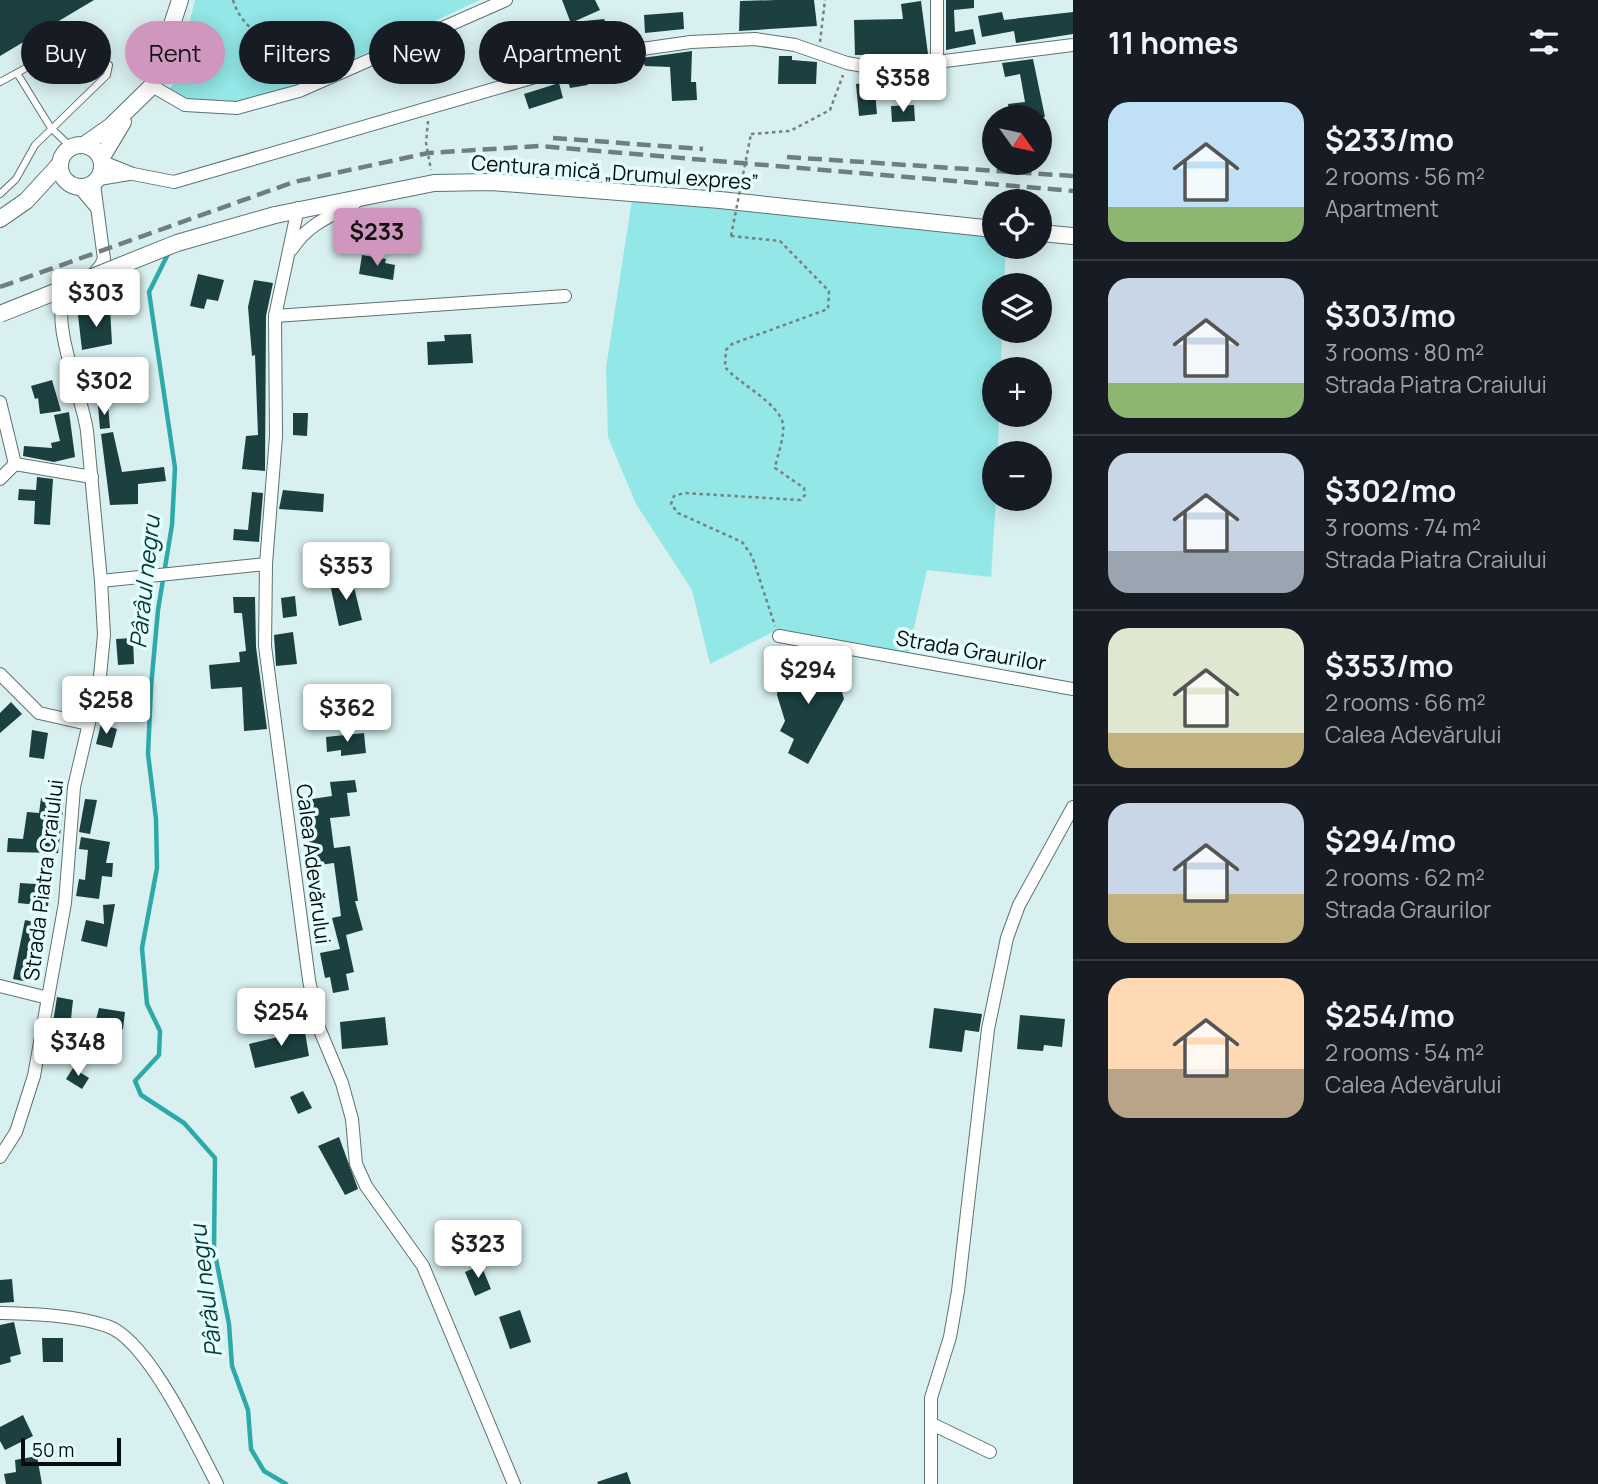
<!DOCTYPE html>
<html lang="en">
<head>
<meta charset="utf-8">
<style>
	body { margin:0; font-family:Manrope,sans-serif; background:#20242c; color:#f1f3f6; height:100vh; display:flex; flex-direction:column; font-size:26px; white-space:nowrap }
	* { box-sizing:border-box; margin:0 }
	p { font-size:23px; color:#9ea1a6 }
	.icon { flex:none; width:38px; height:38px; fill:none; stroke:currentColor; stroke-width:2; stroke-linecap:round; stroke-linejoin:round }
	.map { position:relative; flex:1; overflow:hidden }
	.drawer { display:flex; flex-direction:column; background:#171b24; width:525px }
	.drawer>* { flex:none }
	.banner { position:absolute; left:21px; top:21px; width:665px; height:63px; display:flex; gap:14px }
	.needle { width:46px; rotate:123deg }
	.fabs { position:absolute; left:982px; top:105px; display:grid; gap:14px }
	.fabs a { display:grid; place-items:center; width:70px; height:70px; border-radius:50%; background:#171b24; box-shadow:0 4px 18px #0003; font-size:35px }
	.scale { position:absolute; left:21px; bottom:18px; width:100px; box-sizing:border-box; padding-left:7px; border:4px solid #060d0d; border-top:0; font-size:19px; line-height:24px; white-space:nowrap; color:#060d0d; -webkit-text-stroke:5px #e6fdfd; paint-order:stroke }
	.price { position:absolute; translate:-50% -60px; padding:0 16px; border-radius:7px; background:#fff; color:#222; font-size:23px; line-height:46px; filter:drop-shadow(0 2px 4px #0008) }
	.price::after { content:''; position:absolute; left:50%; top:42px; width:21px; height:16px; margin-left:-10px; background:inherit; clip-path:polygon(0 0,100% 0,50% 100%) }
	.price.active { background:#cf97be; color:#111 }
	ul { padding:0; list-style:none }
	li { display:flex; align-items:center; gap:21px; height:175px; padding:0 35px }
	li+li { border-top:2px solid #363941 }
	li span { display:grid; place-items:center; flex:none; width:196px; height:140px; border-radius:21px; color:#555 }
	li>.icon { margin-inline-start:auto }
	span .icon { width:84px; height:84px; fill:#fffc; stroke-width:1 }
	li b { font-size:30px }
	h2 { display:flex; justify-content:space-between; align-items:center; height:84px; padding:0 35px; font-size:30px }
	.pill { padding:0 24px; border-radius:32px; background:#171b24; box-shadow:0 4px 18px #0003; font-size:24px; line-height:63px }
	.pill.active { background:#cf97be; color:#111 }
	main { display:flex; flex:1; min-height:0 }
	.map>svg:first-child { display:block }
</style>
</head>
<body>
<main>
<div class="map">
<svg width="1073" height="1484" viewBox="0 0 1073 1484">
	<rect width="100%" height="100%" fill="#d9f0f0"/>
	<g fill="#93e7e7">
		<path d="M195,0H480L295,86L220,106L185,101L169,90L175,81Z"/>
		<path d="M633,193L994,229V247H1006L1004,285H994V331H1002L1001,369H994V415H999L998,453H994L996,499L991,577L927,570L907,659L777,630L710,664L692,590L636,504L608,437L606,368Z"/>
	</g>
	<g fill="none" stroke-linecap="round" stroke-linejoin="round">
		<path stroke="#2ea9aa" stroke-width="4.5" d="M169,252L149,292L175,468L172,525L158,610L151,687L148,754L156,819L157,868L142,948L147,1004L160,1031L159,1055L135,1081L141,1095L184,1123L215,1158L214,1249L229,1324L232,1366L248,1410L251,1449L264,1471L286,1484"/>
	</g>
	<g fill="#1c4040">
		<path d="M0,0H94L0,56Z"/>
		<path d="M562,0H595L600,10L573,22L604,19L612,35L591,37V43L554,61L548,47L575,34Z"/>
		<path d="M776,0H814L817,26L739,31L740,1Z"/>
		<path d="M946,0H974V8L954,10L955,32L973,29L976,44L946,50Z"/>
		<path d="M921,1L928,54L855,55L854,20L903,19L901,4Z"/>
		<path d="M683,12L684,29L645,33L644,15Z"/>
		<path d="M1002,12L1004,20L1073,12V34L1016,43L1014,31L982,37L978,16Z"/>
		<path d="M692,51L691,82H696L697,100L672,101L670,67L645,66L642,58Z"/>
		<path d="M779,56H792V60L817,62L816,84H778Z"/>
		<path d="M1033,59L1045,117H1010L1008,104L1025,102L1020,74L1005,77L1002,63Z"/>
		<path d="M601,67H620L621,80H587L588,85L570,88L567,77Z"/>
		<path d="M922,73H945L944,93H922Z"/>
		<path d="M874,82L877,114L859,116L856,84Z"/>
		<path d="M559,83L563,98L529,109L524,94Z"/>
		<path d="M914,105L915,121L892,122L891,106Z"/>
		<path d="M362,255L386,259L385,263L395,265L393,280L359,274Z"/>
		<path d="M198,274L224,280L218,301L207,299L204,309L190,306Z"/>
		<path d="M254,280L273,283L266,316L265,471L242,469L246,436L258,435L255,355L252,356L248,307Z"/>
		<path d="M110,308L112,344L82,350L78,315Z"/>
		<path d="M471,334L473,363L428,365L427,342L445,341L444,335Z"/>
		<path d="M52,380L61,411L40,414L38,398L35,399L31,386Z"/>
		<path d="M108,405L110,428L100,429L98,406Z"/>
		<path d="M69,412L75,457L54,462L23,456L24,446L52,448L51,443L60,441L54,415Z"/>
		<path d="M293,413H308L307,436L293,435Z"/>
		<path d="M113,432L122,472L164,467L166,481L138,484V504L110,505L101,434Z"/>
		<path d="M37,477L53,479L50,525L34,524L35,501L18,500L19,489L36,490Z"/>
		<path d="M283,490L324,494L323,512L279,509Z"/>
		<path d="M252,492L263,493L259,542L233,540L234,529L248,530Z"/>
		<path d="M352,579L362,620L339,626L330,584Z"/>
		<path d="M295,596L297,616L283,618L281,598Z"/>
		<path d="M233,597H255L256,647L267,729L244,731L242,687L211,689L209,665L240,662L239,652L246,651L242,613H234Z"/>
		<path d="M293,632L297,664L276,666L274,635Z"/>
		<path d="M133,638L134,664L118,665L116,639Z"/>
		<path d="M802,661L827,665L836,672L844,699L808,764L788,753L794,739L780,731L785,721L777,695L778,685L788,669Z"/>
		<path d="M11,702L22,714L0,733V713Z"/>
		<path d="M101,724L117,729L112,748L96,744Z"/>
		<path d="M32,730L48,733L44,759L29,757Z"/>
		<path d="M364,733L366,753L341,756V750L327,752L326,737Z"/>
		<path d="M355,780L357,792L347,793L350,816L330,818L334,848L350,846L358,901H355L363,930L346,935L354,972L346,974L349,990L333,993L330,977L325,978L320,953L340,949L332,918L341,916L334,863L312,866L305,800L332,796L330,782Z"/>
		<path d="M41,798L64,801L58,853L7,852L8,838L23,839L27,812L39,813Z"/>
		<path d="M85,799L97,800L90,834L79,832Z"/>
		<path d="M81,837L110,842L106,863H113L112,877L102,876L99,899L76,896L79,879L85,880L88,850L79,849Z"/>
		<path d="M20,883L50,885L48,906L18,903Z"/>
		<path d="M115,904L107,947L81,941L86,920L104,924L103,905Z"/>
		<path d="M25,920L48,925L43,951L36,949L28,982L13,979Z"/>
		<path d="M57,997L73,1000L69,1038L51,1035Z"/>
		<path d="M99,1008L125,1012L123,1029L111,1027L110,1044L90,1042Z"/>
		<path d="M934,1008L982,1014L979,1032L965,1030L962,1052L929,1048Z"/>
		<path d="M1020,1015L1065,1019L1062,1047L1044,1045L1043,1051L1017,1049Z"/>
		<path d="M385,1017L388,1045L342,1049L340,1022Z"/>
		<path d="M304,1026L309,1056L255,1068L249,1044L282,1036L281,1030Z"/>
		<path d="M73,1068L89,1078L82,1089L66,1079Z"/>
		<path d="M303,1091L312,1108L298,1114L290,1097Z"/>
		<path d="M339,1137L358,1189L345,1195L318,1146Z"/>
		<path d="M481,1265L491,1289L475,1296L465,1272Z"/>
		<path d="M12,1279L14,1302L0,1303V1280Z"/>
		<path d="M520,1310L531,1342L510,1349L499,1317Z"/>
		<path d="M14,1322L21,1354L10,1357L11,1362L0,1365V1325Z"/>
		<path d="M42,1338H63V1362H43Z"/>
		<path d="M23,1415L33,1436L5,1450L0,1441V1427Z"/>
		<path d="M37,1456L42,1484H6L4,1474L16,1472L15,1460Z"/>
		<path d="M627,1472L631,1484H598L597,1482Z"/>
	</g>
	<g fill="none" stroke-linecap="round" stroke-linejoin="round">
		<defs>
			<g id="lane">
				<path d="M17,73L51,128L71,147"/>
				<path d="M0,82L65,47L87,45L109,65L107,75L35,145L16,179L0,194"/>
			</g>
			<g id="street">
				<path d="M937,64V0"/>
				<path d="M152,86L185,105L237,108L299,91L506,0"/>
				<path d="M103,162L133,174L174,182L621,52L691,42L755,39L795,45L847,63L880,69L1073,45"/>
				<path d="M99,179L129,174"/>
				<path d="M80,188L95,206"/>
				<path d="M298,208L275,316L276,436L266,564L265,646L309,980L319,1028L342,1083L352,1119L356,1164L366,1186L423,1266L514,1484"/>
				<path d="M292,249C307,225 330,216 355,203"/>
				<path d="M275,316L565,296"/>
				<path d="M0,402L15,464"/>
				<path d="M0,479L15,464L92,477"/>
				<path d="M101,581L266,564"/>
				<path d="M779,636L1073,689"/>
				<path d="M0,674L39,713L88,724"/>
				<path d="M0,986L48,998"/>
				<path d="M0,1157L16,1132L34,1076L65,903L74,787L100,676L104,635L101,581L87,431C83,401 52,323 64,301C73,285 96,279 104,259L94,184"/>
				<path d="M0,1313C34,1314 75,1315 107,1326C148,1339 197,1446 217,1484"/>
				<path d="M932,1424L990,1452"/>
				<path d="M931,1484V1398L950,1337L958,1291L988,1029L1007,938L1019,905L1073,807"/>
			</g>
			<g id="secondary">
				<circle cx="81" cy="166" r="21"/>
				<path d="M84,145L111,126L152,86L180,0"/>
				<path d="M102,157L123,122"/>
				<path d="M275,215L434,183L491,182L720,200L994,229"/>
				<path d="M0,219L26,201L60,164"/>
				<path d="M1040,233L1073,236"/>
			</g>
		</defs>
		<use href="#lane" stroke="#5d7272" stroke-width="8"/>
		<use href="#street" stroke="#5d7272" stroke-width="14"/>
		<use href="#secondary" stroke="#5d7272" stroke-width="18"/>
		<g stroke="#738282" stroke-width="2.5" stroke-dasharray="3.5 3.5" stroke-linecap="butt">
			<path d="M233,0C242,32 281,52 310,57"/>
			<path d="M820,42L825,0"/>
			<path d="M428,121L426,143L431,170"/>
			<path d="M751,134L790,131L830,110L843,75"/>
			<path d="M731,236L780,241L829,291L828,309L732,344L726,350L725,367C739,384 779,403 783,424C785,436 777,456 775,468L804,488L805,495L800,500L684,493L674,496L671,504L678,513L742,542L752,556L775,626"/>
		</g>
		<use href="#lane" stroke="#fff" stroke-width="6"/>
		<use href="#street" stroke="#fff" stroke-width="12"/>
		<use href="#secondary" stroke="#fff" stroke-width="16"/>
		<g stroke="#6f7e7e" stroke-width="4.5" stroke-dasharray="14 7" stroke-linecap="butt">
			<path d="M553,138L703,149"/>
			<path d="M787,157L1073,176"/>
			<path d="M0,287L294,182L428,153L539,146L1073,191"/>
		</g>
		<defs>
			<path id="secondary-bridge" d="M0,314L177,243L275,215"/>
		</defs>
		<use href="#secondary-bridge" stroke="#5d7272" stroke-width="18" stroke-linecap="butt"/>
		<path stroke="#738282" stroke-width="2.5" stroke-dasharray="3.5 3.5" stroke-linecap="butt" d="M731,236L751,134"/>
		<use href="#secondary-bridge" stroke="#fff" stroke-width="16"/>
	</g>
	<g text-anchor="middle" stroke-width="7" stroke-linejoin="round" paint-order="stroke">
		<g font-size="21" fill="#060d0d" stroke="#e6fdfd">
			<text transform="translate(615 173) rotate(4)" y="7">Centura mică „Drumul expres”</text>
			<text transform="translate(971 651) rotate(10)" y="7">Strada Graurilor</text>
			<text transform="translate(313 864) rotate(83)" y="7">Calea Adevărului</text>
			<text transform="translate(44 880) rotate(-83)" y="7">Strada Piatra Craiului</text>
		</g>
		<g font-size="23" font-style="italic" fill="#003a3a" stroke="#e6fdfd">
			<text transform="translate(145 582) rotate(-84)" y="8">Pârâul negru</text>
			<text transform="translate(206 1291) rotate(-97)" y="8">Pârâul negru</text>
		</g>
	</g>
</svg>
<div class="fabs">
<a><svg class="needle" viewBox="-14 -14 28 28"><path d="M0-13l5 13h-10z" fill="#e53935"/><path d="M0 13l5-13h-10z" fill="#9ea1a6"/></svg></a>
<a><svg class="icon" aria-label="locate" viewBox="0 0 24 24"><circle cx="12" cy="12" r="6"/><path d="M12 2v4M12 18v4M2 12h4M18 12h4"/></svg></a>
<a><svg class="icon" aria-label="layers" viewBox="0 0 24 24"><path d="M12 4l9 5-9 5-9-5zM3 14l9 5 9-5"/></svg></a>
<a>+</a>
<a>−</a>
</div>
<div class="scale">50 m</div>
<b class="price" style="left:903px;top:114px">$358</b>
<b class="price active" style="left:377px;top:268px">$233</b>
<b class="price" style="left:96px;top:329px">$303</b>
<b class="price" style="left:104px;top:417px">$302</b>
<b class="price" style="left:346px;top:602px">$353</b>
<b class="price" style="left:808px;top:706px">$294</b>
<b class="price" style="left:106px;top:736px">$258</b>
<b class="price" style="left:347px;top:744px">$362</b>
<b class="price" style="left:281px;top:1048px">$254</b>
<b class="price" style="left:78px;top:1078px">$348</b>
<b class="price" style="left:478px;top:1280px">$323</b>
<div class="banner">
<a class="pill">Buy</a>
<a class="pill active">Rent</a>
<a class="pill">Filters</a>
<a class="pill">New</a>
<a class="pill">Apartment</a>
</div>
</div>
<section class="drawer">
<h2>11 homes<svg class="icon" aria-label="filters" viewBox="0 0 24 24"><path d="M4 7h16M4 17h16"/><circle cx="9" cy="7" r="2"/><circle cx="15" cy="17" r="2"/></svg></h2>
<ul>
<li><span style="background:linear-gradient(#bfe0f5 75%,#8fb573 0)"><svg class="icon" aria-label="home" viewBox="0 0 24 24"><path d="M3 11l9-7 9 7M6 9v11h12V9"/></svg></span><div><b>$233/mo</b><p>2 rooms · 56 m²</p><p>Apartment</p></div></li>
<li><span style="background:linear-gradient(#c9d6e8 75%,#8fb573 0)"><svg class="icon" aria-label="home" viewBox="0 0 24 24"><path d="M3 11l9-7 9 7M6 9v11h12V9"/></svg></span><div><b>$303/mo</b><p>3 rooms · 80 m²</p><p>Strada Piatra Craiului</p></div></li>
<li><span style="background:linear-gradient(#c9d6e8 70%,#9aa5b1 0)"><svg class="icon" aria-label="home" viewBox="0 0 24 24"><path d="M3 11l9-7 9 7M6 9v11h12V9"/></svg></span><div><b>$302/mo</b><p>3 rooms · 74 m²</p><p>Strada Piatra Craiului</p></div></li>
<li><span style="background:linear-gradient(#dfe7d0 75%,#c2b280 0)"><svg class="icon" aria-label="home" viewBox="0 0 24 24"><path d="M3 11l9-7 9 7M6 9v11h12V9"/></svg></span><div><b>$353/mo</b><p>2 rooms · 66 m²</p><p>Calea Adevărului</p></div></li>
<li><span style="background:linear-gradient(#c9d6e8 65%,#c2b280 0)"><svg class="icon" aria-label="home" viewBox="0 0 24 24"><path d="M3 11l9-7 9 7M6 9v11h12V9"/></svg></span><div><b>$294/mo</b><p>2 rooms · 62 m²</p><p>Strada Graurilor</p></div></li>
<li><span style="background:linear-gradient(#ffd9b3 65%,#b9a48a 0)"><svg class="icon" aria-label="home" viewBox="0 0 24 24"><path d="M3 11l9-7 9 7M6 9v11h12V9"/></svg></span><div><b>$254/mo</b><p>2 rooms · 54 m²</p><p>Calea Adevărului</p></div></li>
</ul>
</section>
</main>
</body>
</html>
